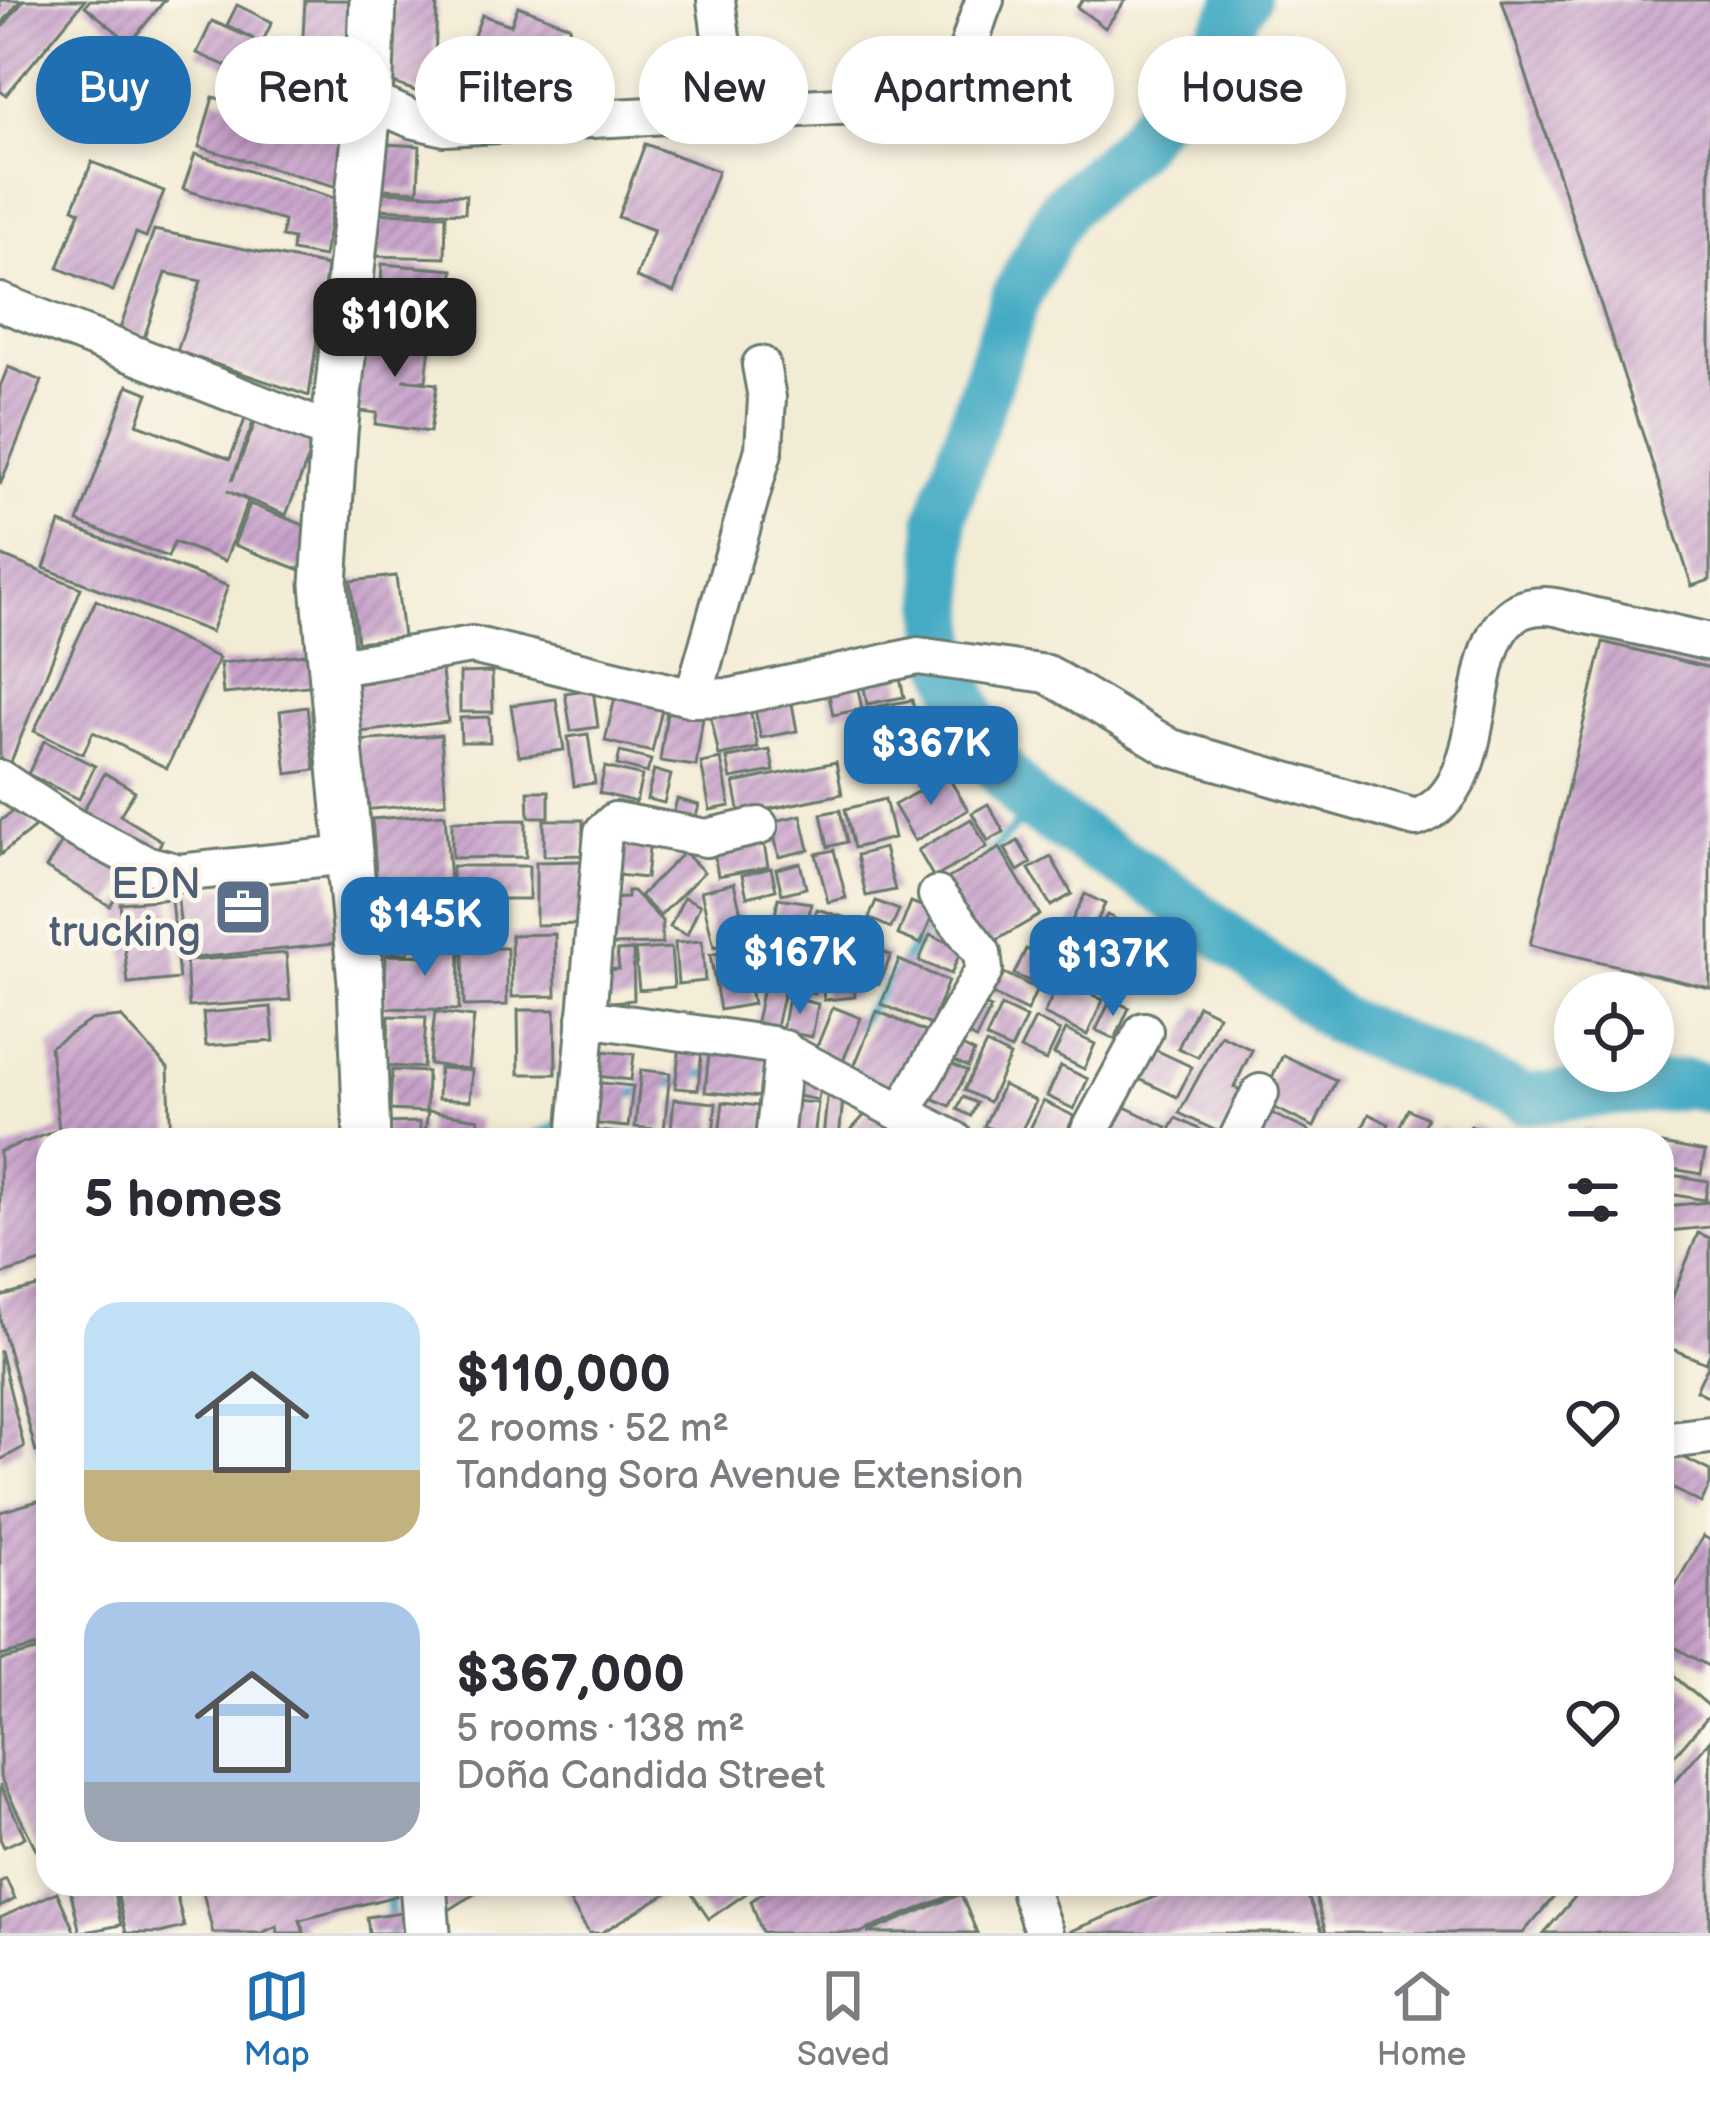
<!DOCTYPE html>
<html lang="en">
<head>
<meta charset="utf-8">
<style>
	body { margin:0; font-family:"Balsamiq Sans",sans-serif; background:#f7f7f7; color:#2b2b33; height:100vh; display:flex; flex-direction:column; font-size:45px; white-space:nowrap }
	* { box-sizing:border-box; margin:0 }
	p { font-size:39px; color:#7c7c81 }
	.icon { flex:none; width:66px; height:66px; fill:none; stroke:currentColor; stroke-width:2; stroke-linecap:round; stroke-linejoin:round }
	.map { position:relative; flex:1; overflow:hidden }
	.sheet { position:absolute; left:36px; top:1128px; width:1638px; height:768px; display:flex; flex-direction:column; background:#fff; border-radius:36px; box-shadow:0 6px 18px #0003 }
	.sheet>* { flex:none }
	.banner { position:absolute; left:36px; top:36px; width:1638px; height:108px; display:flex; gap:24px }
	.controls { position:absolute; left:1554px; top:972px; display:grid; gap:24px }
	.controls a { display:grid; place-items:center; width:120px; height:120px; border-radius:50%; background:#fff; box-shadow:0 6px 18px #0003; font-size:60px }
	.price { position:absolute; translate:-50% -102px; padding:0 27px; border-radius:24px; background:#1f6fb2; color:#fff; font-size:39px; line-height:78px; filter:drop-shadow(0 3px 6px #0008) }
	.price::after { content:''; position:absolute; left:50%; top:72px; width:36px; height:27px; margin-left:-18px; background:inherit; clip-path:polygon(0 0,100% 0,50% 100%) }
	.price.selected { background:#222; color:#fff }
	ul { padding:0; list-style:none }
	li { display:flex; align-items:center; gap:36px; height:300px; padding:0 48px }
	li span { display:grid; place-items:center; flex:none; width:336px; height:240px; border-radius:36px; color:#555 }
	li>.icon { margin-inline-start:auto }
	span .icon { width:144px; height:144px; fill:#fffc; stroke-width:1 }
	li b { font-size:51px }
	h2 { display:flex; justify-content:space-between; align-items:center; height:144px; padding:0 48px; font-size:51px }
	.pill { padding:0 42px; border-radius:54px; background:#fff; box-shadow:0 6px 18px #0003; font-size:42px; line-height:108px }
	.pill.selected { background:#1f6fb2; color:#fff }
	.menu { display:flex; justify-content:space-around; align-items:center; height:168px; border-top:3px solid #e1e1e2; background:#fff; font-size:33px; color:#7c7c81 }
	.menu a { display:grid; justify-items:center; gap:6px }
	.menu .selected { color:#1f6fb2 }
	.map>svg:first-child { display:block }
</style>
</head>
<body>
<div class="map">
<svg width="1710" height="1933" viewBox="0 0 1710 1933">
	<defs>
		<pattern id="building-hatch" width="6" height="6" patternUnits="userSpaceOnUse" patternTransform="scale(3)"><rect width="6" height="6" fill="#c8a1cb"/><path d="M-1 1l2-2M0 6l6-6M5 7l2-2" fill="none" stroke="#a284a6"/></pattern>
	</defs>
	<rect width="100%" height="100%" fill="#fbf7ec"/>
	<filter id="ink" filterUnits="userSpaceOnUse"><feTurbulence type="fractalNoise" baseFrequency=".00833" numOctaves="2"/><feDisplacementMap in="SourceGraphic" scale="24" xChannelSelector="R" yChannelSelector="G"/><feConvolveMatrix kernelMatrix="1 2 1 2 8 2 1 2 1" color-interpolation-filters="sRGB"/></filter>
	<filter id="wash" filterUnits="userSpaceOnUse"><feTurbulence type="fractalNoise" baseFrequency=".004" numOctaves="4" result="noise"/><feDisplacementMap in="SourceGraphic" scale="48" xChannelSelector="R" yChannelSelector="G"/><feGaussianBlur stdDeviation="2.7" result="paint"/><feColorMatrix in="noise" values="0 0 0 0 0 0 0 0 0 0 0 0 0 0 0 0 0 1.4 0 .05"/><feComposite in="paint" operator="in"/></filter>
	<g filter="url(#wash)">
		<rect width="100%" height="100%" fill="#f3ecd5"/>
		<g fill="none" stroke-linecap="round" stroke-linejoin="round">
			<g stroke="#44abc4" stroke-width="9">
				<path d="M984,861L1033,807"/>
				<path d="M856,1027L941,910"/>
				<path d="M624,1096L717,1070"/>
				<path d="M526,1140L570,1120"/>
				<path d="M388,1884L391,1933"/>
			</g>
			<path stroke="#44abc4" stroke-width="51" d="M1244,0L1220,38L1130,149L1062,209L1014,301L941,519L945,647L984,751L1033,807L1162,889L1337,1020L1526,1099L1688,1084L1710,1088"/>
		</g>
		<g id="blocks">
			<g fill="url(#building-hatch)">
				<path d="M0,0H21L0,26Z"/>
				<path d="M24,0H85L6,95L0,91V30Z"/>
				<path d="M90,0H165L130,43L85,6Z"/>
				<path d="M305,0H349L345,93L300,90Z"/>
				<path d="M393,0H437L434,98L391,82Z"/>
				<path d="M1083,0H1126L1105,28L1077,7Z"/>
				<path d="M1502,0H1710V580L1692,586Z"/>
				<path d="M237,5L272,22L262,43L272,47L258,80L197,53L212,21L254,39L227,25Z"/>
				<path d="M518,6L570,26L563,45L568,47L546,104L460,72L482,15L511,25Z"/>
				<path d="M213,97L351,137L337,187L199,147Z"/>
				<path d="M384,144L420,146L418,191L382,189Z"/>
				<path d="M645,144L718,171L674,292L636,278L654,230L618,217Z"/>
				<path d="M195,154L334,198L324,257L292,251L293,239L282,237L284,221L183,189Z"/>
				<path d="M92,162L164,191L146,237L136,233L113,291L58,268L80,211L73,208Z"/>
				<path d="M376,192L466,195L465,213L375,209Z"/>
				<path d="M374,213L446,215L445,258L372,256Z"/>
				<path d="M154,230L327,266L309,396L177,351L201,281L166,273L144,338L120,329Z"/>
				<path d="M382,264L453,270L452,339L380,325Z"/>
				<path d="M362,329L431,337L426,381L403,380L437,384L430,432L375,424L377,413L352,410Z"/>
				<path d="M8,367L42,381L0,485V387Z"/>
				<path d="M128,385L148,393L137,424L230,459L247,414L255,417L232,481L257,418L315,441L286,515L227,491L248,501L225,561L174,542L168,557L78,522Z"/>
				<path d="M250,504L309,527V573L234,545Z"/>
				<path d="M60,523L228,586L211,632L44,568Z"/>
				<path d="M0,555L81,588L10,764L0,758Z"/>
				<path d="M396,576L403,637L357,642L351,581Z"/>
				<path d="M96,600L219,658L167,768L93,732L83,754L34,731Z"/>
				<path d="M1603,642L1710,668V988L1530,945Z"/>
				<path d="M326,652L329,684L223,694L220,663Z"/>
				<path d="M440,655L448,722L351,733L346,685L371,682L369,663Z"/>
				<path d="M898,669L904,697L867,704L862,677Z"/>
				<path d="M492,672L493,712H460V673Z"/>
				<path d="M855,675L862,709L833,715L826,681Z"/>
				<path d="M593,689L598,727L571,731L565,693Z"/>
				<path d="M617,689L664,700L652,752L605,741Z"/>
				<path d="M791,698L797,731L761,738L754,705Z"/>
				<path d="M556,699L564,750L519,756L511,705Z"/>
				<path d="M912,700L918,727L872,736L866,709Z"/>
				<path d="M749,704L758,748L719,756L710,712Z"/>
				<path d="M307,707L315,770L287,774L280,711Z"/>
				<path d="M667,712L703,717L696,766L660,761Z"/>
				<path d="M489,717L490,742H461L460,718Z"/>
				<path d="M929,727L936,760L885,770L878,738Z"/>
				<path d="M588,734L595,783L574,786L568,737Z"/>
				<path d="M441,735L446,803L361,810L356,741Z"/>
				<path d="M44,741L95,766L79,799L28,774Z"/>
				<path d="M770,750L774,771L731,779L727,758Z"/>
				<path d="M620,752L651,760L647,773L617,765Z"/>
				<path d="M721,759L730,806L710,810L701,763Z"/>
				<path d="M836,762L842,794L740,815L734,783Z"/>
				<path d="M605,767L642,776L636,802L599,793Z"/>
				<path d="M654,770L671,775L664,803L647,799Z"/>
				<path d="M105,773L135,791L120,815L162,841L153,857L81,814Z"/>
				<path d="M947,775L968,810L915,841L894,805Z"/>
				<path d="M528,791H549V817H529Z"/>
				<path d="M677,799L699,805L694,825L672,819Z"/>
				<path d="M885,799L894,838L854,848L845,809Z"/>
				<path d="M988,804L1004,832L988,841L972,813Z"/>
				<path d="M19,806L35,827L0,855V821Z"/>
				<path d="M840,810L847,842L828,847L821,814Z"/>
				<path d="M445,814L450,881L377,887L372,819Z"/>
				<path d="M801,815L809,850L779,857L771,822Z"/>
				<path d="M971,819L987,847L934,878L918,850Z"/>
				<path d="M526,820V857L452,858V821Z"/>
				<path d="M544,820H583V855L544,856Z"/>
				<path d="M611,825L651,829L646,878L607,874Z"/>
				<path d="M68,832L132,869L110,906L46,868Z"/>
				<path d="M762,832L768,867L718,876L712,841Z"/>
				<path d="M1018,841L1031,863L1018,871L1005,849Z"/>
				<path d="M884,848L895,890L866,896L857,855Z"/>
				<path d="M1000,848L1040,915L981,949L942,882Z"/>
				<path d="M834,850L846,898L828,902L816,854Z"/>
				<path d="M684,852L704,872L660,916L640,896Z"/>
				<path d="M1051,857L1072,894L1051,906L1029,869Z"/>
				<path d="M583,861L584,924L536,925V862Z"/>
				<path d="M800,863L806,888L782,894L776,869Z"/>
				<rect x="452" y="866" width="77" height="33"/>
				<path d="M771,868L776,890L747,897L742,875Z"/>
				<path d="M329,876L335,944L184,959L177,892Z"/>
				<path d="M734,883L747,939L714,947L701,891Z"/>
				<path d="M627,891H633L662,921V944L609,945L610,899L627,898Z"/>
				<path d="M1085,894L1105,904L1087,943L1066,932Z"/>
				<path d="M684,897L700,905L687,935L670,927Z"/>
				<path d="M778,898L811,903L807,928L774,924Z"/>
				<path d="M171,899L179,979L128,984L120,903Z"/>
				<path d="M876,901L899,910L891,928L869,918Z"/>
				<path d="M911,902L934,911L921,944L898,935Z"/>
				<path d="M419,908L472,914L470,935L417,929Z"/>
				<path d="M817,909L846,918L840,935L811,926Z"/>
				<path d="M384,914L411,916L408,954L381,951Z"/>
				<path d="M1107,915L1148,935L1135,962L1094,942Z"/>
				<path d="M864,924L865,956H850L849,925Z"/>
				<path d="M1047,925L1078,941L1067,965L1035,950Z"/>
				<path d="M755,930L798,934L795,967L752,964Z"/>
				<path d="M555,934L556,996L512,997L511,935Z"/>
				<path d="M811,934L845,942L840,964L806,956Z"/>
				<path d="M930,935L962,948L951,974L919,961Z"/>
				<path d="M438,938L460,939L459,1010L385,1008L386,955L437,956Z"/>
				<path d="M702,941L705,981L678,984L675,943Z"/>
				<path d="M463,948H507V1005L464,1006Z"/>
				<path d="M671,948L674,987L639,990L635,950Z"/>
				<path d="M872,948L891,955L879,984L860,976Z"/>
				<path d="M743,949L753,1004L720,1010L710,955Z"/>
				<path d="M1026,949L1056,963L1044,988L1014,974Z"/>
				<path d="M1087,949L1119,964L1105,993L1073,978Z"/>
				<path d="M633,950L634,1000L600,1003L597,970L619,969L617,951Z"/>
				<path d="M286,953L290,1000L189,1007L186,961Z"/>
				<path d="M899,960L948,981L931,1025L881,1004Z"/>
				<path d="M852,968L855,997L824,1000L821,971Z"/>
				<path d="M994,968L1037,989L1027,1011L984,990Z"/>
				<path d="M793,969L818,974L814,994L789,988Z"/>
				<path d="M1060,979L1103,1000L1087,1035L1044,1014Z"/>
				<path d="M764,982L785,986L776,1027L756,1022Z"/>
				<path d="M788,997L818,1004L812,1037L782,1031Z"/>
				<path d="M1111,999L1129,1008L1115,1039L1096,1030Z"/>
				<path d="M978,1002L991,1008L976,1039L964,1033Z"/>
				<path d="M1198,1005L1218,1015L1198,1057L1178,1048Z"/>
				<path d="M1001,1006L1026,1018L1011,1050L986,1038Z"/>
				<path d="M271,1007L274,1041L206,1046L203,1013Z"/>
				<path d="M833,1007L861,1018L843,1061L816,1049Z"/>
				<path d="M518,1010H555L556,1074H519Z"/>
				<path d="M877,1011L926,1032L901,1094L851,1074Z"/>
				<path d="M435,1012L474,1017L468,1069L429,1064Z"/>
				<path d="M389,1016L426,1017L423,1068L387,1066Z"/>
				<path d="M121,1017L168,1068L171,1140H48V1260L0,1275V1151L59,1130L50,1047L91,1020Z"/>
				<path d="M1035,1019L1060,1031L1046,1061L1020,1049Z"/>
				<path d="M1066,1030L1095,1044L1084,1069L1054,1054Z"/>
				<path d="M1221,1035L1252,1050L1234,1087L1243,1091L1223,1134L1179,1113Z"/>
				<path d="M681,1036L703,1038L698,1090L675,1088Z"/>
				<path d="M948,1039L974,1052L968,1067L941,1054Z"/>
				<path d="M710,1042L767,1048L762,1097L705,1092Z"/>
				<path d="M986,1044L1010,1056L989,1102L964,1090Z"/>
				<path d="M1143,1044L1192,1067L1177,1097L1129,1074Z"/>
				<path d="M600,1051L634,1054L631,1080L597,1076Z"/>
				<path d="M1283,1055L1336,1080L1314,1127L1261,1101Z"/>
				<path d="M940,1058L967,1071L950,1106L923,1094Z"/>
				<path d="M1061,1066L1088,1079L1074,1109L1047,1096Z"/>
				<path d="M439,1068L472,1070L470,1101L438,1099Z"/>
				<path d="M392,1070L427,1072L426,1112L390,1110Z"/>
				<path d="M641,1070L670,1073L664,1130L635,1127Z"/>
				<path d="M788,1070L822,1077L818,1100L783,1093Z"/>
				<path d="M592,1082L633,1086L628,1127L588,1123Z"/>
				<path d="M1003,1085L1036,1101L1017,1140L984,1126Z"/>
				<path d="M828,1088L844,1089L839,1139L823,1138Z"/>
				<path d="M963,1097L977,1103L971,1116L957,1109Z"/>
				<path d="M674,1099L716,1103L713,1134L671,1130Z"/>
				<path d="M782,1100L818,1103L814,1140H778Z"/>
				<path d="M1110,1100L1167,1127L1161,1140H1113L1095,1131Z"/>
				<path d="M1043,1101L1074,1116L1063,1140H1025Z"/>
				<path d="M723,1102L767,1107L764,1140L719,1135Z"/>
				<path d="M1258,1107L1309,1131L1305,1140H1242Z"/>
				<path d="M871,1108L905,1140H842Z"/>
				<path d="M1408,1109L1427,1118L1417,1140H1393Z"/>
				<path d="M428,1111L479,1119L476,1140H424Z"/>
				<path d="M1369,1114L1389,1124L1382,1140H1357Z"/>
				<path d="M1176,1118L1222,1140H1165Z"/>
				<path d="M420,1122V1140H384V1123Z"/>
				<path d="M1471,1125L1494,1136L1492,1140H1433L1439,1127L1465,1139Z"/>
				<path d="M1584,1129L1625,1138V1140H1581Z"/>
				<path d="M589,1130L631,1134L630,1140H588Z"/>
				<path d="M1662,1144L1705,1152L1701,1174L1662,1167Z"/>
				<path d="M1672,1175L1708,1181L1705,1200L1669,1194Z"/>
				<path d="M1710,1202V1227L1667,1231L1664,1206Z"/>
				<path d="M1698,1233L1710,1238V1353L1706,1363L1662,1345V1323Z"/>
				<path d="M48,1284V1449L36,1452L0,1319V1297Z"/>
				<path d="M0,1350L24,1447L0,1460Z"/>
				<path d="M1710,1362V1397L1696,1390Z"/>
				<path d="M1669,1450L1710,1471V1485L1701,1503L1662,1483V1464Z"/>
				<path d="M48,1498V1644L0,1656V1512Z"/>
				<path d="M1703,1536L1710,1540V1667L1662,1640V1610Z"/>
				<path d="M48,1648V1873L0,1777V1660Z"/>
				<path d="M1662,1666L1710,1707V1714L1662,1770Z"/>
				<path d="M1710,1740V1933H1544L1586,1884H1662V1796Z"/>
				<path d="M0,1785L25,1837L4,1847L0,1839Z"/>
				<path d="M6,1879L15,1899L0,1907V1882Z"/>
				<path d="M69,1884H112L121,1925L80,1933Z"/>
				<path d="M115,1884H174L184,1927L160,1933H126Z"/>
				<path d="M201,1884H393L396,1896L300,1920L304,1933H278L277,1926L261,1933H213Z"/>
				<path d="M453,1884H490L446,1912L435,1895Z"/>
				<path d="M559,1884H682L601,1933H589Z"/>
				<path d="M685,1884H760L709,1919Z"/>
				<path d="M775,1884H979L860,1933H762L751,1901Z"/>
				<path d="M1186,1884H1303L1323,1933H1066Z"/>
				<path d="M1312,1884H1565L1523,1933H1326Z"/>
				<path d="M57,1892L75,1933H0V1918Z"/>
				<path d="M961,1894L977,1933H867Z"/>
				<path d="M402,1912L405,1933H369L367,1917Z"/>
			</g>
		</g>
	</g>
	<g filter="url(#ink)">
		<use href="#blocks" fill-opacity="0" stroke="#697a6c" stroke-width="3"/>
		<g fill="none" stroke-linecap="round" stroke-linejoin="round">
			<defs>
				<g id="minor">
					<path d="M716,0L731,111"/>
					<path d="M369,100L412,119L445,127L933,101C967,82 969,33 985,0"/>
					<path d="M0,302L334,433"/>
					<path d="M331,668L472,645L693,698L732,697L918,656L1047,674L1171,748L1416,818C1509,786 1447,605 1545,606C1560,606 1577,613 1591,616C1631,624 1670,633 1710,642"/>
					<path d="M693,698L764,449L767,398L761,365"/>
					<path d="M0,779L69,825L145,864L179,873L348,855"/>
					<path d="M586,1018L772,1045L954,1140"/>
					<path d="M902,1113L984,970L982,953L937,895"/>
					<path d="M576,1140L603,832L615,821L706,838L759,826"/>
					<path d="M774,1140L784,1049"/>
					<path d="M1085,1140L1144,1031"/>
					<path d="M1237,1140L1260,1093"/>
					<path d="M1662,1441L1710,1435"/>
					<path d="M1030,1893L1044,1933"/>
				</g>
				<g id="major">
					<path d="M367,1140L361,982L324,584L334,433L369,100L373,0"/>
					<path d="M423,1884L427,1933"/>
				</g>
			</defs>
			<use href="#minor" stroke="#697a6c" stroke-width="42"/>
			<use href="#major" stroke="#697a6c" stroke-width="51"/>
			<use href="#minor" stroke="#fff" stroke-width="36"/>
			<use href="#major" stroke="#fff" stroke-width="45"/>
		</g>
	</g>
	<defs>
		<symbol id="office-square" viewBox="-11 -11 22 22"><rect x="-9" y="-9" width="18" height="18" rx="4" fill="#5c6f8a" stroke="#fbf7ec"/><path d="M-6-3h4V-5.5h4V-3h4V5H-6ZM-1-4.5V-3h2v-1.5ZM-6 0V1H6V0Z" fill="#fff"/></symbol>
	</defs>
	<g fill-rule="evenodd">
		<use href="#office-square" x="210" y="874" width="66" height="66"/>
	</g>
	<g text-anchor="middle" stroke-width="10" stroke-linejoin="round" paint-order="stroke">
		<g font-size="42" fill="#4e5e75" stroke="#fbf7ec" text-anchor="end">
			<text x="201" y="898">EDN<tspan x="201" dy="48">trucking</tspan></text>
		</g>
	</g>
</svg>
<div class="controls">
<a><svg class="icon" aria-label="locate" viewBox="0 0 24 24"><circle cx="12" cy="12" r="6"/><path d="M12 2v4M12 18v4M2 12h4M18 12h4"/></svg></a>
</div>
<b class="price selected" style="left:395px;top:380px">$110K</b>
<b class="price" style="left:931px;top:808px">$367K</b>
<b class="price" style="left:425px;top:979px">$145K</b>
<b class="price" style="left:800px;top:1017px">$167K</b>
<b class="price" style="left:1113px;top:1019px">$137K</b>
<div class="banner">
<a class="pill selected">Buy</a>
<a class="pill">Rent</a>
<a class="pill">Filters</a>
<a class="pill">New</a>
<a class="pill">Apartment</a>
<a class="pill">House</a>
</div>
<section class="sheet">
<h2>5 homes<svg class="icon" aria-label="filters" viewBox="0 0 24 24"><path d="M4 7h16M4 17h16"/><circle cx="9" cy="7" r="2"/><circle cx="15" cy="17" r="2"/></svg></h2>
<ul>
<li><span style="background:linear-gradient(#bfe0f5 70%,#c2b280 0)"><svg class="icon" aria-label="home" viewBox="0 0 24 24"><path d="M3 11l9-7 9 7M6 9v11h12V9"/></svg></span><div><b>$110,000</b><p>2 rooms · 52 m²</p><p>Tandang Sora Avenue Extension</p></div><svg class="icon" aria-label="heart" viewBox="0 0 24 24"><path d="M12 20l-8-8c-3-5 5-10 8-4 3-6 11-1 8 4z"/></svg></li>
<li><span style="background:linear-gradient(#a9c7e8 75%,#9aa5b1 0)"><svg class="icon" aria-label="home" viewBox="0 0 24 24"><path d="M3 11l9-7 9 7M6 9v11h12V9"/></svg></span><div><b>$367,000</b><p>5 rooms · 138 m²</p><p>Doña Candida Street</p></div><svg class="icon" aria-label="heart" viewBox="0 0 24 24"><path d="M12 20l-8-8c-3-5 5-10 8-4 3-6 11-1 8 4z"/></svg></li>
</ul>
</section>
</div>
<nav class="menu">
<a class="selected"><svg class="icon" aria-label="map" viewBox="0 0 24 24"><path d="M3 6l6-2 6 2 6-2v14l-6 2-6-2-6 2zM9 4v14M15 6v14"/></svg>Map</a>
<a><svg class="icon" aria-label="saved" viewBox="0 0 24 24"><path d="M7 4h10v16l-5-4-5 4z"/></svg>Saved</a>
<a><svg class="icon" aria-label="home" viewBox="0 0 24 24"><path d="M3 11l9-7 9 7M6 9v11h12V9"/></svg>Home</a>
</nav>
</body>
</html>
